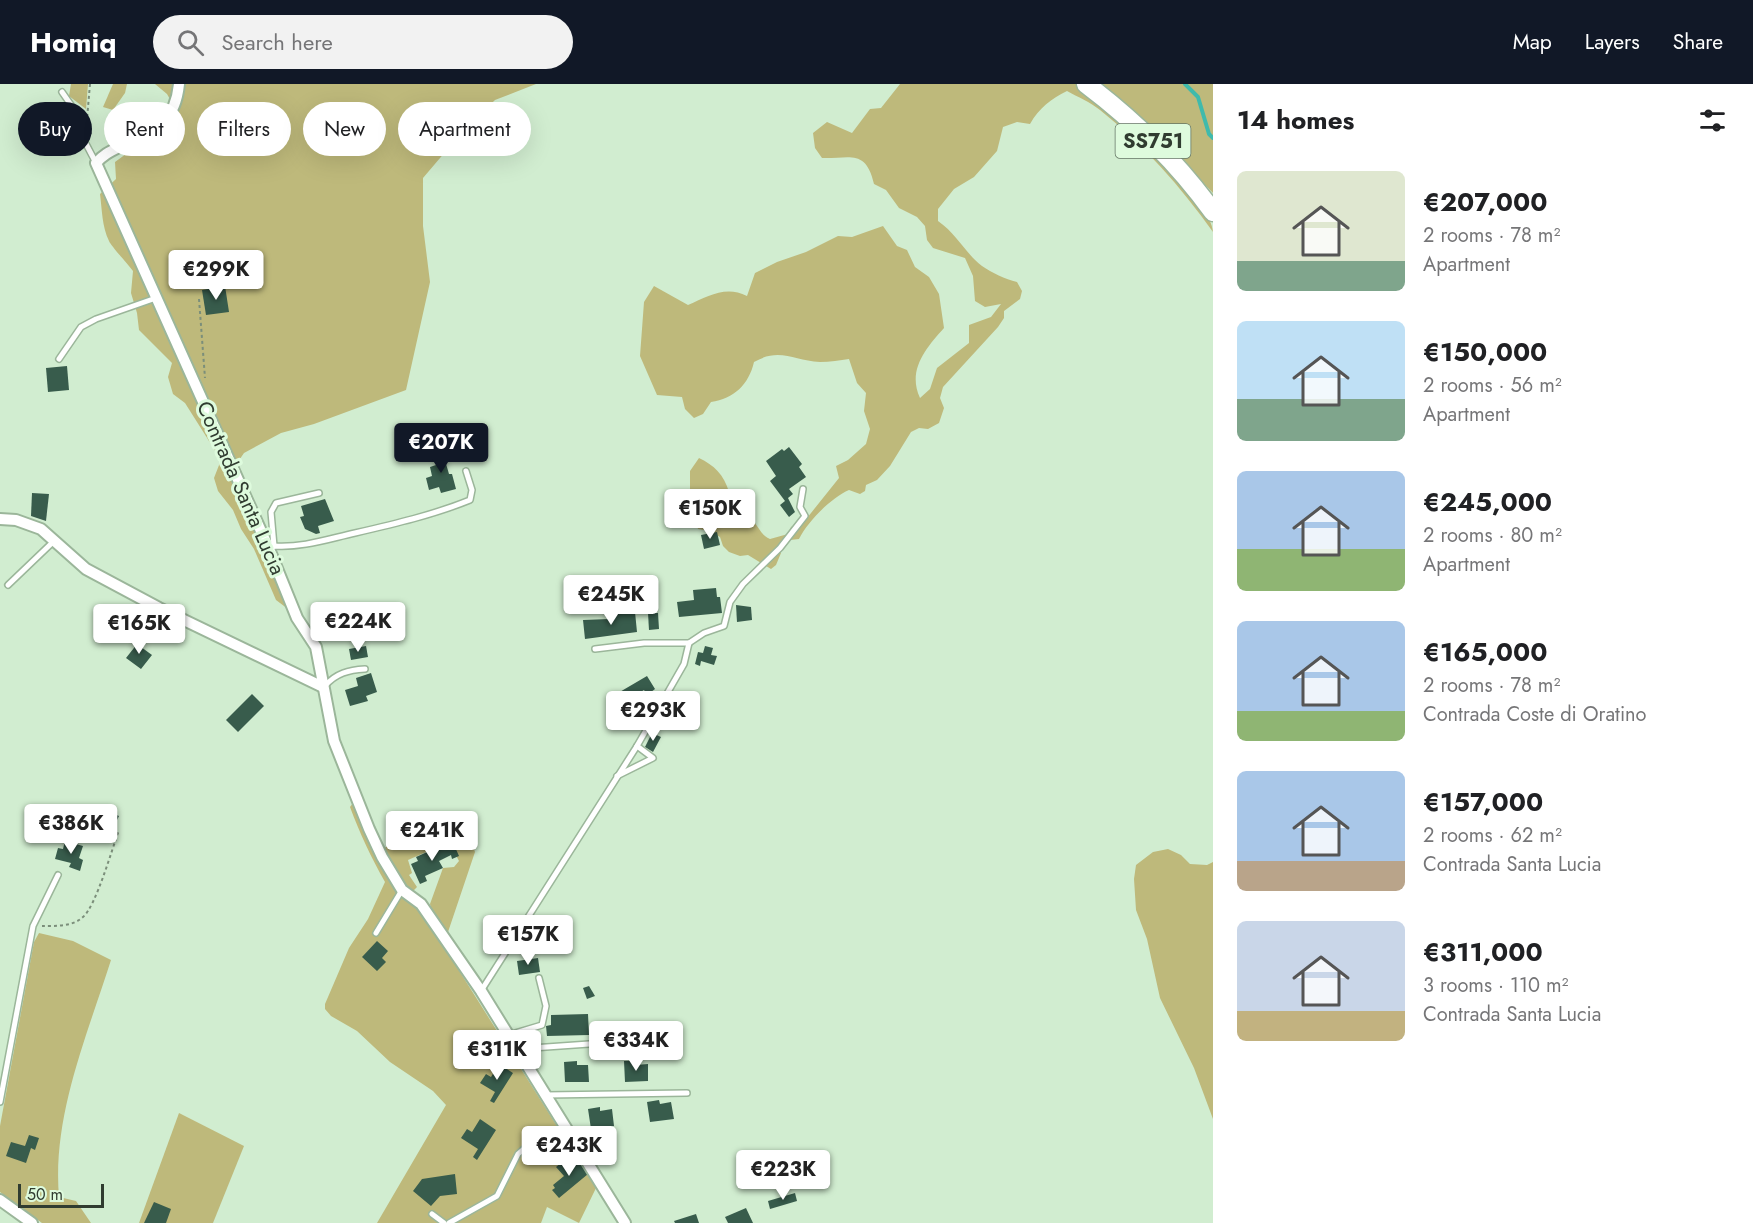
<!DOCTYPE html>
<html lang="en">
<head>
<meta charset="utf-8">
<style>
	body { margin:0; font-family:Jost,sans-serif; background:#f2f2f2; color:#202124; height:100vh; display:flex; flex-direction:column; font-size:22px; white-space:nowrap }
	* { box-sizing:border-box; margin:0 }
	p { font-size:20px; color:#757577 }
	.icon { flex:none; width:33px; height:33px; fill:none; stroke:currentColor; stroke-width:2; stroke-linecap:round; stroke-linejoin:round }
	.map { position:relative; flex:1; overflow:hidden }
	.details { display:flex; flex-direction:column; background:#fff; width:540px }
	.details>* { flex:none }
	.banner { position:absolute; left:18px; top:18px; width:570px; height:54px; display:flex; gap:12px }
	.scale { position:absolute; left:18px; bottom:15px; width:86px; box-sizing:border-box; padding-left:6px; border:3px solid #303c30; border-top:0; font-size:16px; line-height:21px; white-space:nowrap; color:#303c30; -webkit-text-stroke:4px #defbdd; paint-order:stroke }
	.price { position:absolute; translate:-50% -51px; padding:0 14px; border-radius:6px; background:#fff; color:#222; font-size:20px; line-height:39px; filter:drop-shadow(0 2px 3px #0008) }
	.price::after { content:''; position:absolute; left:50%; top:36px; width:18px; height:14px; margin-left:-9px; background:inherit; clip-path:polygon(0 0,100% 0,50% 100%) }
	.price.current { background:#111827; color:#fff }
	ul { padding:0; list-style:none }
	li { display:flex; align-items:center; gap:18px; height:150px; padding:0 24px }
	li span { display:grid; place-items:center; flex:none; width:168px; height:120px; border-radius:9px; color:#555 }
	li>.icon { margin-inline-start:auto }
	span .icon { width:72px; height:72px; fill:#fffc; stroke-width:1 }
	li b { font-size:26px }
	h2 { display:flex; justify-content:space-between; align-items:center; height:72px; padding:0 24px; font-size:26px }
	.chip { padding:0 21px; border-radius:27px; background:#fff; box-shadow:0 6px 24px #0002; font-size:21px; line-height:54px }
	.chip.current { background:#111827; color:#fff }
	header { display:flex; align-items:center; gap:36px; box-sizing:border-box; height:84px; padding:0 30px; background:#111827; color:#fff }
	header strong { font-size:28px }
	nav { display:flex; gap:33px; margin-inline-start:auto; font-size:21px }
	.search { width:420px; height:54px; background:#f2f2f2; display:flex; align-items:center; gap:15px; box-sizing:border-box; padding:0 21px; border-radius:33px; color:#757577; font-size:22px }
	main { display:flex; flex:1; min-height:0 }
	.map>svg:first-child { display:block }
</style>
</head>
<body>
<header>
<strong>Homiq</strong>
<div class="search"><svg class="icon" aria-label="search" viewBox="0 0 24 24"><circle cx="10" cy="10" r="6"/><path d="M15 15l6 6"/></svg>Search here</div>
<nav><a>Map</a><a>Layers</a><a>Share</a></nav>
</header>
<main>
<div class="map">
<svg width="1213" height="1139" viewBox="0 0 1213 1139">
	<rect width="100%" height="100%" fill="#d1edd0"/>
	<g fill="#beb97b">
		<path d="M71,0H88L86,25L69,12Z"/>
		<path d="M113,0H127L125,9L113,26L103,23Z"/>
		<path d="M155,0H536L495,16L463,47L423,94V142L430,198L406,306L314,340L281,349L244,369L231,388L288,525L276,516L254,465L241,445L233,426L218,407L214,394L221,376L185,319L173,310L168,293L172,279L139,246L137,229L131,209L133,187C128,180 111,162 109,157C102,143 102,125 100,110L116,95L115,78L152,51L176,26L167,10Z"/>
		<path d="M900,0H1213V109C1179,74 1150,36 1110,7L1101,19C1125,41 1213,119 1213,148C1181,103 1144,61 1100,26C1090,18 1078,13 1067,7C1051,15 1039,24 1030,40L1017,38L1003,43L997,67L974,93L954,105L938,125V137C957,150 965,169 982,182C992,189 1005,195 1017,198L1022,207L1020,215L1004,227V234L998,243L943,303L940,314L944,324L939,339L928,345L919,344L911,348L890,382L877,396L866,401L865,407L860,410L849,406C831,414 808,437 799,455L790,456L778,464L781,469L776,481L771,485L748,471L740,472L729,468L723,462L720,453L710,447L698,445L690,414V387L699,374C714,381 724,391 729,408C731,412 730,417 733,421C738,431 748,431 754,438C760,445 761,451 770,455L788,450L791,443L807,434L839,394L836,382L848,376L866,360L870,345L864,327L866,309L857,299L849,275C840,276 830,278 820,278C794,277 780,263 754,278C749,300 734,315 711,318L703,330L694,334L685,325L682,313L657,311L640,272L644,218L654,202L688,221C708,212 726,201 747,212L755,189L777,178L806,168L838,152L852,153L883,142L897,162L907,166L915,183L929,193L939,210L944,244C926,264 907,286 920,314L930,305L937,284L969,259V241L991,233L1001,220L985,223L975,217L973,192L965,174L933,164L927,156L925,142L917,133L899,124L886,106L874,100C866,64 849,75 822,74L815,64L813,49L827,38L852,49L870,25L881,24Z"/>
		<path d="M353,719L365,748L419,823L596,1104L579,1139L547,1123L541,1139H377L446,1021L433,1007L390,978L357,947L331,932L325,925V920L349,864L368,835L385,798C371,773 360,750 350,723Z"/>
		<path d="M443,739L455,755L471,756L475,768L448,848L431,824L430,820L443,784L454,783L459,777L449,758L408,776L412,789L409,791L417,803L412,808L401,796L384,764L411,752L409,747Z"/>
		<path d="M1168,765L1181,771L1190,780L1207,781L1213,778V1035L1194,984L1160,914L1147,855L1136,826L1134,795L1136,781L1153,768Z"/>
		<path d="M39,849L73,857L111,876C87,952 52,1032 59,1113L76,1117L91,1139H42L0,1108V1042L34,858Z"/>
		<path d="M179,1029L244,1062L213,1139H139Z"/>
	</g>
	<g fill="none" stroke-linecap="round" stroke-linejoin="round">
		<path stroke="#40baac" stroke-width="4" d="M1185,0L1198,13L1209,50L1213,54"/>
	</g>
	<g fill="#385c4c">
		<path d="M225,202L229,228L206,231L202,206Z"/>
		<path d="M67,282L69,306L48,308L46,284Z"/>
		<path d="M447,358L451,371L444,373L449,390H452L456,405L441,409L439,403L429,406L426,394L432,392L430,383L436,381L434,376L444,373L441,360Z"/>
		<path d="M789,363L802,380L799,383L806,393L789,405L793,410L788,414L795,428L789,433L780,421L785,417L770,397L776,392L766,377L782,365L784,367Z"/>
		<path d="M32,409L49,410L46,437L31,432Z"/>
		<path d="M325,415L334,437L318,442L320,449L316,450L305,445L300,433L304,432L301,422Z"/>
		<path d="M717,448L720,461L704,465L701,451Z"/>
		<path d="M716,504L717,513H720L722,529L679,533L677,518L694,516L693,506Z"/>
		<path d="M736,521L751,523L752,536L737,538Z"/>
		<path d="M635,528L637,548L585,555L583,536L609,535L615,530Z"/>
		<path d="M648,529H658L659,545L649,546Z"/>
		<path d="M141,555L145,558L141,563L152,571L141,585L126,574Z"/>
		<path d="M366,562L368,573L351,576L349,565Z"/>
		<path d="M705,562L713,564L711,571L717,572L714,581L701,577L700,582L695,580L698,568L703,569Z"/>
		<path d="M371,589L377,608L366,612L368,617L350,622L345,606L358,602L356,594Z"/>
		<path d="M647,592L655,605L647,611L644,606L624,618L618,609Z"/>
		<path d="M252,610L264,622L238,648L226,636Z"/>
		<path d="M652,649L661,653L653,668L645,663Z"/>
		<path d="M109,728L119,732L116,738L106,734Z"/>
		<path d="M438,741L441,752L417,757L415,747Z"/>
		<path d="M65,757L83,762L79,774L83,776L80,787L69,783L71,779L55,775L58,764L63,765Z"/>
		<path d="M448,759L451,765L455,763L459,772L452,775L451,771L439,777L443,784L425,792L427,797L420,800L411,780L418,777L416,773L434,765L435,768L441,765L440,763Z"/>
		<path d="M377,857L388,867L382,874L386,878L377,887L362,873Z"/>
		<path d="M538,874L540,888L519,891L517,877Z"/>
		<path d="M589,902L595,912L587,915L583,904Z"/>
		<path d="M588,930L589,951L547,952L546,942L551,941V931Z"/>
		<path d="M577,977V981H588L589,998H565L564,978Z"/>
		<path d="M624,977H636V981L648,980V997L625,998Z"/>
		<path d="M499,980L513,989L494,1019L490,1017L495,1008L480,999L486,990L491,993Z"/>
		<path d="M659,1016L660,1020L671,1018L674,1035L650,1038L647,1018Z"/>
		<path d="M600,1023V1027L612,1025L614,1042L591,1045L588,1025Z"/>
		<path d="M480,1035L496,1046L477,1076L473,1073L478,1065L461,1054L467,1045L472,1048Z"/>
		<path d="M29,1051L39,1054L35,1066L31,1064L26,1079L6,1072L11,1058L25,1062Z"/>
		<path d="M567,1074L573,1081L578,1077L588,1090L559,1114L552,1106L555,1104L553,1101L564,1092L556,1083Z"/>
		<path d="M455,1090L457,1110L440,1112L431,1122L413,1107L422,1095Z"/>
		<path d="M795,1109L797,1117L770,1125L768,1117Z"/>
		<path d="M154,1118L171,1125L166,1139H144Z"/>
		<path d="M746,1124L753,1139H728L725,1133Z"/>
		<path d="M696,1130L699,1139H675L674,1137Z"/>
	</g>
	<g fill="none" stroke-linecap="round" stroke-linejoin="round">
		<defs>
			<g id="lane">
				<path d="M62,8L71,21L75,39L96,79"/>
				<path d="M59,275L81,243L96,235L156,214"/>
				<path d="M274,462L271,428L276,419L319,409"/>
				<path d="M269,465L274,462C302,464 328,455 355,449C394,440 433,431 470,416L472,406L466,387"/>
				<path d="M8,501L54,457"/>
				<path d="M595,565L644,559H689"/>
				<path d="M325,602C336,589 349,586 365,585"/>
				<path d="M617,692L653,674L637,662"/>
				<path d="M376,849L402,806"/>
				<path d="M481,907L637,662L684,580L689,559L704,549L724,542L730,518L743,500L780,464L805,432L800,423L803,405"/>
				<path d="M509,951L542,941L546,922L539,894"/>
				<path d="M518,965L589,960"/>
				<path d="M546,1011L687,1009"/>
				<path d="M0,1018L33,842L58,791"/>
				<path d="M432,1130L444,1139"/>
				<path d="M449,1139L497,1112L518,1070L527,1062L539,1054L569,1051"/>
			</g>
			<g id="street">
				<path d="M179,0C175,41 152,47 119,63C109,68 103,71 96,79L269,465L297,534L316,563L334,657L369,745L382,773L402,806L421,820L481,907L625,1139"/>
				<path d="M0,435L16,436L41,445L86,485L159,524L323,603"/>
				<path d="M0,1116L32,1139"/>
			</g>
			<path id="primary" d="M1086,0C1135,37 1177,78 1213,128"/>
		</defs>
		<use href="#lane" stroke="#9bb69a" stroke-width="8"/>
		<use href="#street" stroke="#9bb69a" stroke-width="14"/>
		<use href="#primary" stroke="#9bb69a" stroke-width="21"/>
		<g stroke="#7b8e7a" stroke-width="2" stroke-dasharray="3 3" stroke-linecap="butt">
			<path d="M90,0L87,35L91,50"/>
			<path d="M199,215L205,294"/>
			<path d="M42,842C55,842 72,843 83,833C96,822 112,765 119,746"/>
		</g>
		<use href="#lane" stroke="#fff" stroke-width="5"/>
		<use href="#street" stroke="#fff" stroke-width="10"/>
		<use href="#primary" stroke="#fff" stroke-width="18"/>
	</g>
	<g text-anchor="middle" stroke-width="6" stroke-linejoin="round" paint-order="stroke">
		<rect fill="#defbdd" stroke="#647564" stroke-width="1.5" x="1115.5" y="40" width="75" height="34" rx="4.5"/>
		<g font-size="20" font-weight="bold" fill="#303c30">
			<text x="1153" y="64">SS751</text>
		</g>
		<g font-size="21" fill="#303c30" stroke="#defbdd">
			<text transform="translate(241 404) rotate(66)" y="7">Contrada Santa Lucia</text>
		</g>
	</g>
</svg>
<div class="scale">50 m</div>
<b class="price" style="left:216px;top:217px">€299K</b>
<b class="price current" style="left:441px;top:390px">€207K</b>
<b class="price" style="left:710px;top:456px">€150K</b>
<b class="price" style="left:611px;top:542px">€245K</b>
<b class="price" style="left:358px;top:569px">€224K</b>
<b class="price" style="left:139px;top:571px">€165K</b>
<b class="price" style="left:653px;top:658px">€293K</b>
<b class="price" style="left:71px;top:771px">€386K</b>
<b class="price" style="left:432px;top:778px">€241K</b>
<b class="price" style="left:528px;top:882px">€157K</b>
<b class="price" style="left:636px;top:988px">€334K</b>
<b class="price" style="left:497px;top:997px">€311K</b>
<b class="price" style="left:569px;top:1093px">€243K</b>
<b class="price" style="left:783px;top:1117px">€223K</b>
<div class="banner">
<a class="chip current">Buy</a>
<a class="chip">Rent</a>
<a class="chip">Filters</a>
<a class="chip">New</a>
<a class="chip">Apartment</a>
</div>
</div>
<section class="details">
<h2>14 homes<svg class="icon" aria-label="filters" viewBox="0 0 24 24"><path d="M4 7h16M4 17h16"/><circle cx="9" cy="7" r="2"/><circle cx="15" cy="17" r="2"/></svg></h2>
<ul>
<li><span style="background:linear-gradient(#dfe7d0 75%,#7fa58c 0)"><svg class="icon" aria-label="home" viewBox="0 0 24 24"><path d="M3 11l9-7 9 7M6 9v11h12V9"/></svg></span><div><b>€207,000</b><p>2 rooms · 78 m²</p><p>Apartment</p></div></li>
<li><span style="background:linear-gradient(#bfe0f5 65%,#7fa58c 0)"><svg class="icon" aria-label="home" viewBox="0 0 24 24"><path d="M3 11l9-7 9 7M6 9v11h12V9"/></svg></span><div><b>€150,000</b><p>2 rooms · 56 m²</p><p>Apartment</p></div></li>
<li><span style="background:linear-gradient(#a9c7e8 65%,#8fb573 0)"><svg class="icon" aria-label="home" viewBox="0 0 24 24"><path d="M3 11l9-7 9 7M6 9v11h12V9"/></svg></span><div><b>€245,000</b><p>2 rooms · 80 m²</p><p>Apartment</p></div></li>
<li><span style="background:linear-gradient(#a9c7e8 75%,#8fb573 0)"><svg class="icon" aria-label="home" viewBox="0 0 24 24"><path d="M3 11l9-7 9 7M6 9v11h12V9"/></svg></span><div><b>€165,000</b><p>2 rooms · 78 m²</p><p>Contrada Coste di Oratino</p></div></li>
<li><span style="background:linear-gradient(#a9c7e8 75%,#b9a48a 0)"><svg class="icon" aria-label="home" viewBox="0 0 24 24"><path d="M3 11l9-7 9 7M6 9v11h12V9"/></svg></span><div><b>€157,000</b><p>2 rooms · 62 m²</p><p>Contrada Santa Lucia</p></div></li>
<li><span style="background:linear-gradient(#c9d6e8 75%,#c2b280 0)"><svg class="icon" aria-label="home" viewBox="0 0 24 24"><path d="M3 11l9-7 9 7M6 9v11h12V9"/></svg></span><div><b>€311,000</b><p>3 rooms · 110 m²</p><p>Contrada Santa Lucia</p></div></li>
</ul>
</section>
</main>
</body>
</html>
